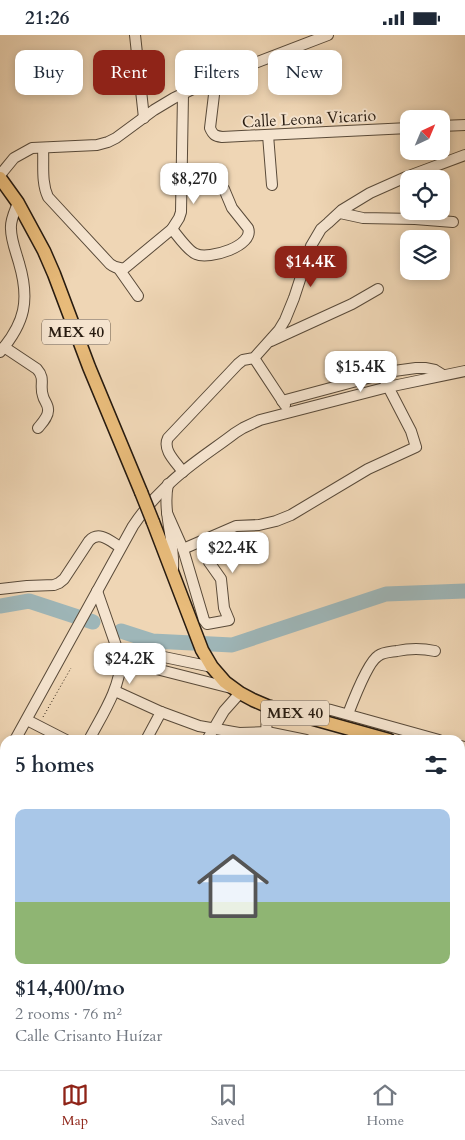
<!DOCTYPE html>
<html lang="en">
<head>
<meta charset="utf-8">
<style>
	body { margin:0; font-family:Cardo,serif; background:#f6f6f7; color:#1f2937; height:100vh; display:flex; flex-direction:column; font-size:19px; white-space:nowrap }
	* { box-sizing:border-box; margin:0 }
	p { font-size:16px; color:#747a83 }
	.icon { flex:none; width:28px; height:28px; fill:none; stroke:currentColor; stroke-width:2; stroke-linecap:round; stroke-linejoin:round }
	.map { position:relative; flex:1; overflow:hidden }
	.details { position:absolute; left:0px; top:700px; width:465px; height:335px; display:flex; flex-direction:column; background:#fff; border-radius:15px 15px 0 0; box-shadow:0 2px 8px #0003 }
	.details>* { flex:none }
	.banner { position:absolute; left:15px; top:15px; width:435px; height:45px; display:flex; gap:10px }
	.needle { width:32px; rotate:44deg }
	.buttons { position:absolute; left:400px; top:75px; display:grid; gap:10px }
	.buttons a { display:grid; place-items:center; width:50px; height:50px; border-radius:10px; background:#fff; box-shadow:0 2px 8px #0003; font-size:25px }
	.price { position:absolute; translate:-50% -42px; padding:0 11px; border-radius:10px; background:#fff; color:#222; font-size:16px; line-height:32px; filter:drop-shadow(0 1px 2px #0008) }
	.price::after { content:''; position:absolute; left:50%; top:30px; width:15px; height:11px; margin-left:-8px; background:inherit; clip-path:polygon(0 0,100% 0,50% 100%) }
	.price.active { background:#8f2418; color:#fff }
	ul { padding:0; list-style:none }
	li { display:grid; align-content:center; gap:10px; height:265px; padding:0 15px }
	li+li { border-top:1px solid #e0e1e3 }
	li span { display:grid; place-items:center; height:155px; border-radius:10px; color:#555 }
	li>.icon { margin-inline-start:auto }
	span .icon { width:90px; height:90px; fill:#fffc; stroke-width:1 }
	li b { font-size:21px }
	h2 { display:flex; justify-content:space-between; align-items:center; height:60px; padding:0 15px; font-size:21px }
	.pill { padding:0 18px; border-radius:10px; background:#fff; box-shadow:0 2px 8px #0003; font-size:18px; line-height:45px }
	.pill.active { background:#8f2418; color:#fff }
	.status { display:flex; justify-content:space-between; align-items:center; height:35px; padding:0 25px; background:#fff; direction:ltr }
	.status svg { height:14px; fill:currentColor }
	.dock { display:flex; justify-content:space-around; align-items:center; height:70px; border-top:1px solid #e0e1e3; background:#fff; font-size:14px; color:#747a83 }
	.dock a { display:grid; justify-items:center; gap:2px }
	.dock .active { color:#8f2418 }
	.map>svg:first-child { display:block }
</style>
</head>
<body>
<div class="status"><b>21:26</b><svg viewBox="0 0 49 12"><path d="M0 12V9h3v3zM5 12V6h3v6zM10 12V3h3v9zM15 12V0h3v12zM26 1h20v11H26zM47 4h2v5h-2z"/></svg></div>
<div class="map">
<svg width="465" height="1035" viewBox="0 0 465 1035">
	<rect width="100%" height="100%" fill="#efd6b5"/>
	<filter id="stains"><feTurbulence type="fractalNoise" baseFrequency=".004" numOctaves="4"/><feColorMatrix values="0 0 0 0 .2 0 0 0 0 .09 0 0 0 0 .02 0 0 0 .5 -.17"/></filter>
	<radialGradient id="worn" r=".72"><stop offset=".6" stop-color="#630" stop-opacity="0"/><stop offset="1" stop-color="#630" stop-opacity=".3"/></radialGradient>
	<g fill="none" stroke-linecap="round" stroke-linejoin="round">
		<g stroke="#9eb6b8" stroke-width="15">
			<path d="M0,571L29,566L93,587"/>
			<path d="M121,596L152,606L232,610L386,559L465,556"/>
		</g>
		<defs>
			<g id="minor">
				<path d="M135,0L144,83"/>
				<path d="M216,43L210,93C213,100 215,101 222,102L409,93"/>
				<path d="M441,91L465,90"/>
				<path d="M268,100L272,150"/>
				<path d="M43,113C44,129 41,147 48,162L110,229C115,233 119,234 125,233L172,194L179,183L181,177L183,59"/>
				<path d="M0,140L14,123L32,113L97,110L108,107L116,103L154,75L174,63L216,43L328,0"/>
				<path d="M340,178L363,183L415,184L453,187"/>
				<path d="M172,194C178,201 188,216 196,219C209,225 255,211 248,193L232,173L224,154"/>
				<path d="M119,234L138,261"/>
				<path d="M271,306L352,269L378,254"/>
				<path d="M4,312L37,334C46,344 39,350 43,361C44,366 49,370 48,376C48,382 42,388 38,393"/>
				<path d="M0,317C25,288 30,265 19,228C16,217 11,205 11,194C10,185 15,176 18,168"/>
				<path d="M254,323L285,370"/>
				<path d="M282,366L394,336L416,333H425L435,335L443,340"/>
				<path d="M183,437C176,427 162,415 168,403L238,329L243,325L254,323L279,295L285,285L294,263L311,211L321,194L328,188L342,175L370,158L406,142L465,120"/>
				<path d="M168,449C162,478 175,506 173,534"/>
				<path d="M167,478L183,514L204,585L207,589L229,585L224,573L221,544L209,527L203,506"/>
				<path d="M183,514L236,491L259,490L276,486L291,480L368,434L416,412L411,396L382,340"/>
				<path d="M0,554L27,551L54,550L59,548L64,544L89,506C99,495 110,506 120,512"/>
				<path d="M121,625L231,653"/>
				<path d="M121,625L124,621L140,617L212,632"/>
				<path d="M115,656L161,677L199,691L239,698L267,697L306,705"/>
				<path d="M282,674L305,671L331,675L439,705"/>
				<path d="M348,679C353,666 368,627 378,621C383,617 391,617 397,616C411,613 421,613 435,616"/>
				<path d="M27,685L66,705"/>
				<path d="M15,705L133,491C143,476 155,462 168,450C188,430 213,415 235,398L243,393L260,385L388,352L465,336"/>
				<path d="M89,705C102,680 120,654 121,625L97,556"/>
				<path d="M146,705L161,677"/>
				<path d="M207,705L224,676L240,658"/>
				<path d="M266,705L267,671"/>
				<path d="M460,711L465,712"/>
				<path d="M0,732L5,723"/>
				<path d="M460,744L465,746"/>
				<path d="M0,788L5,780"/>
				<path d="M0,837L5,840"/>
				<path d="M0,859L5,851"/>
				<path d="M0,911L5,914"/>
				<path d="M460,957L465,946"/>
				<path d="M0,960L5,953"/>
				<path d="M0,999L4,994"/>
				<path d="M55,1030L62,1035"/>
				<path d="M170,1030L177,1035"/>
				<path d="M400,1030L406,1035"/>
				<path d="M18,1035L22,1030"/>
				<path d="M82,1035L85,1030"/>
				<path d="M208,1035L214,1030"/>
				<path d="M239,1035L246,1030"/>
				<path d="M325,1035L327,1030"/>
				<path d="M429,1035L431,1030"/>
			</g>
			<g id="major">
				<path d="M0,143L18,168L44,216L54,239L89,332L141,457"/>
				<path d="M153,487L202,615L212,632L225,647L240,658L253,665L267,671L389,705"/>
				<path d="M460,725L465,727"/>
			</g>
		</defs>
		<use href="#minor" stroke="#594a39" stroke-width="12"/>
		<use href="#major" stroke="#271b10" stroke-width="15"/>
		<path stroke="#271b10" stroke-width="1" stroke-dasharray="1 2.5" stroke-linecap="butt" d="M43,682L71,633"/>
		<use href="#minor" stroke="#f5e4cf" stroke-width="10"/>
		<use href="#major" stroke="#e8bb7a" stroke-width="12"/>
		<defs>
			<path id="major-bridge" d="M141,457L153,487"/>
		</defs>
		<use href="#major-bridge" stroke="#271b10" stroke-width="15" stroke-linecap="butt"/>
		<use href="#major-bridge" stroke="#e8bb7a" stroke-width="12"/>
	</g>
	<g text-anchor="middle" stroke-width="4" stroke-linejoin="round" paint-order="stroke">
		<g fill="#f5e4cf" stroke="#655749" stroke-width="1">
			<rect x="42" y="284.5" width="68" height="25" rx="4"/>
			<rect x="261" y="665.5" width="68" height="25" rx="4"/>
		</g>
		<g font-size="15" font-weight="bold" fill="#271b10">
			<text x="76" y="302">MEX 40</text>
			<text x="295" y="683">MEX 40</text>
		</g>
		<g font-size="16" fill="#271b10" stroke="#f5e4cf">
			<text transform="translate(309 83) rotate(-3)" y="6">Calle Leona Vicario</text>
		</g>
	</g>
	<rect width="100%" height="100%" filter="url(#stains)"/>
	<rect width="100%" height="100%" fill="url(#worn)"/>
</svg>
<div class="buttons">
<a><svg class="needle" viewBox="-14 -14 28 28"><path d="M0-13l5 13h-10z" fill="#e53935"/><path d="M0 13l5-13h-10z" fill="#747a83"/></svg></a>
<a><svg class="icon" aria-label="locate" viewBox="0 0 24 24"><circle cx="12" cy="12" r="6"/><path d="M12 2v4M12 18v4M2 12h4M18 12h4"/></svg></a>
<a><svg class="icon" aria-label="layers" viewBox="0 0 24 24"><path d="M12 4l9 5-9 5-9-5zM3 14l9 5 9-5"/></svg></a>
</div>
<b class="price" style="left:194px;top:170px">$8,270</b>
<b class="price active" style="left:311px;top:253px">$14.4K</b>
<b class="price" style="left:361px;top:358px">$15.4K</b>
<b class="price" style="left:233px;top:539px">$22.4K</b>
<b class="price" style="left:130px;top:650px">$24.2K</b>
<div class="banner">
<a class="pill">Buy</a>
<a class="pill active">Rent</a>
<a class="pill">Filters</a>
<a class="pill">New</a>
</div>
<section class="details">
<h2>5 homes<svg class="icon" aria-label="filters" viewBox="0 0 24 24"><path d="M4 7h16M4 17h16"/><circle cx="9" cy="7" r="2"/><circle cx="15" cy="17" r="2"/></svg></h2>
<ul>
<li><span style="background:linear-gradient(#a9c7e8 60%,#8fb573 0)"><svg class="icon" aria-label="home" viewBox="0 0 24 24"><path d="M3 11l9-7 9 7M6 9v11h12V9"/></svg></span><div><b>$14,400/mo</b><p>2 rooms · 76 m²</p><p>Calle Crisanto Huízar</p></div></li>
</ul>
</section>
</div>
<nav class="dock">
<a class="active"><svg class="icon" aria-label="map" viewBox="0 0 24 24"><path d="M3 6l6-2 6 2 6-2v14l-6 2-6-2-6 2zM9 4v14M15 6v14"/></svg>Map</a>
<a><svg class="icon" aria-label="saved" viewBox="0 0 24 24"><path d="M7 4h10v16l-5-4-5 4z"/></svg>Saved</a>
<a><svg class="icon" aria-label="home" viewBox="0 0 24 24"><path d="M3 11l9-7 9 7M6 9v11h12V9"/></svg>Home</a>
</nav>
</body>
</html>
